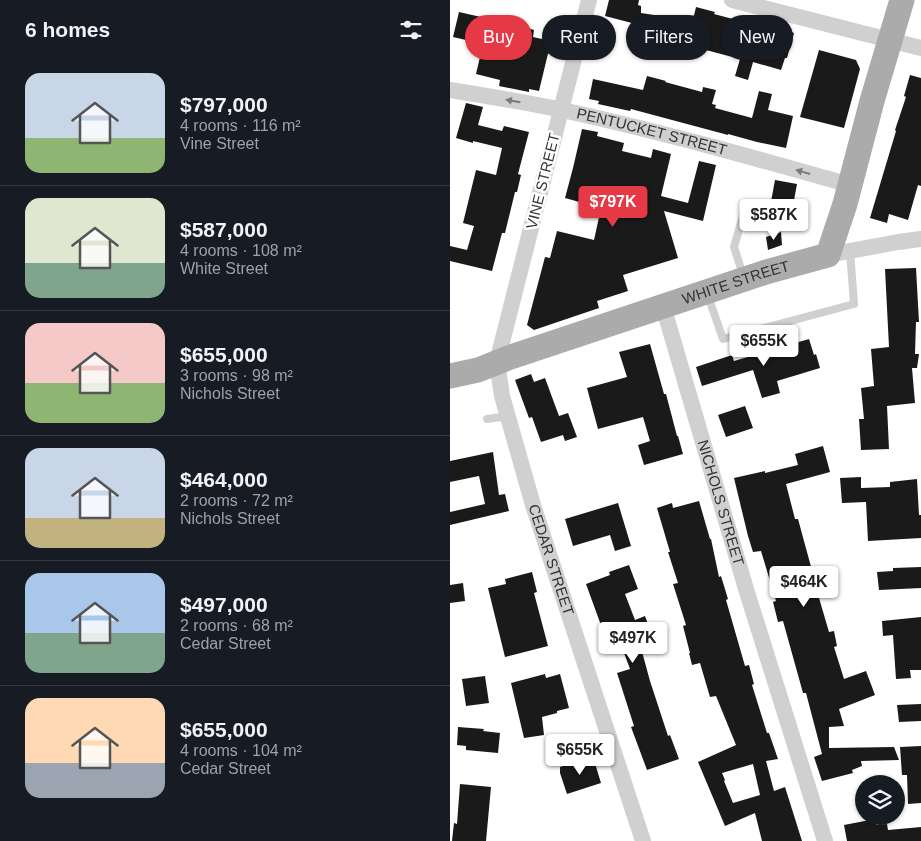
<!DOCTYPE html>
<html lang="en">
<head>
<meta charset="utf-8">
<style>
	body { margin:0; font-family:Arial,sans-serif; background:#20242c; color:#f1f3f6; height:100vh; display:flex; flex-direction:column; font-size:19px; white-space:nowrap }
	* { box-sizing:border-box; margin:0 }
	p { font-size:16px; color:#9ea1a6 }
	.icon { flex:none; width:28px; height:28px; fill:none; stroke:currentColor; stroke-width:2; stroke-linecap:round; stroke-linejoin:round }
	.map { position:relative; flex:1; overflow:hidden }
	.panel { display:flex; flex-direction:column; background:#171b24; width:450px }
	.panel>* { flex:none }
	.top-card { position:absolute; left:15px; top:15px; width:380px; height:45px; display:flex; gap:10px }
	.controls { position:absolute; left:405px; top:775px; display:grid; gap:10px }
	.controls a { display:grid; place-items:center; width:50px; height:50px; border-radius:50%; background:#171b24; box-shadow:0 1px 4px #0004; font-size:25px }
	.price { position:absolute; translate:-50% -42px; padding:0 11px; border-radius:5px; background:#fff; color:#222; font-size:16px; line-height:32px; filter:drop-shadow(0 1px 2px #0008) }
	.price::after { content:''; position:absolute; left:50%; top:30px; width:15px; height:11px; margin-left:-8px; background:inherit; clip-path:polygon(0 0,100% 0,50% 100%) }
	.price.active { background:#e63946; color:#fff }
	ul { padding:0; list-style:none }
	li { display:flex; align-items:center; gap:15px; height:125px; padding:0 25px }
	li+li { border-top:1px solid #363941 }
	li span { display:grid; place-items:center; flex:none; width:140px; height:100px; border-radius:15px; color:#555 }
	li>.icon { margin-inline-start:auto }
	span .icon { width:60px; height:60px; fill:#fffc; stroke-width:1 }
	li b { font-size:21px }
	h2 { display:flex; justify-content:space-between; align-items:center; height:60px; padding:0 25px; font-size:21px }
	.tag { padding:0 18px; border-radius:22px; background:#171b24; box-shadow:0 1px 4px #0004; font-size:18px; line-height:45px }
	.tag.active { background:#e63946; color:#fff }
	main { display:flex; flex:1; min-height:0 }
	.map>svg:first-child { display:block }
</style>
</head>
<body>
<main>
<section class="panel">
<h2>6 homes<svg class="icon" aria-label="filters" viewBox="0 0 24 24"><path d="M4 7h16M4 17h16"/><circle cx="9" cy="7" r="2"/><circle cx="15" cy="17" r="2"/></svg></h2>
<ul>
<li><span style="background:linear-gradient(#c9d6e8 65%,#8fb573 0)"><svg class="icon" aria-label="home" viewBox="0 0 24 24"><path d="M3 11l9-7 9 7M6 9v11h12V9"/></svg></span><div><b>$797,000</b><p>4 rooms · 116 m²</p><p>Vine Street</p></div></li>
<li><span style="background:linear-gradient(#dfe7d0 65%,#7fa58c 0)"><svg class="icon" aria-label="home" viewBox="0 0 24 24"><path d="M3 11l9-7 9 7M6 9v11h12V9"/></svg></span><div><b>$587,000</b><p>4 rooms · 108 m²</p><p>White Street</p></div></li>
<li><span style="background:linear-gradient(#f6c9c9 60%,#8fb573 0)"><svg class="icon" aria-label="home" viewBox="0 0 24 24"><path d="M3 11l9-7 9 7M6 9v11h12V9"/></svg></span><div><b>$655,000</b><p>3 rooms · 98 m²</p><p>Nichols Street</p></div></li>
<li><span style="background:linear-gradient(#c9d6e8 70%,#c2b280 0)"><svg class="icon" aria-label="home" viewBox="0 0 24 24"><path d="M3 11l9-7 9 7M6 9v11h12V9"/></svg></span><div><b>$464,000</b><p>2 rooms · 72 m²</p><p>Nichols Street</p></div></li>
<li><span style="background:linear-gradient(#a9c7e8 60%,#7fa58c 0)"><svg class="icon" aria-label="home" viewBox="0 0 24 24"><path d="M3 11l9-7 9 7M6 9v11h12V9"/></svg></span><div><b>$497,000</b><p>2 rooms · 68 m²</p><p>Cedar Street</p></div></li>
<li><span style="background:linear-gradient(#ffd9b3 65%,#9aa5b1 0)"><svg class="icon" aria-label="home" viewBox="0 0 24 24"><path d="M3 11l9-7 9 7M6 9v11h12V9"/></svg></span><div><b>$655,000</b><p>4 rooms · 104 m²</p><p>Cedar Street</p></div></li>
</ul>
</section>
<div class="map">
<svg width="471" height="841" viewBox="0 0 471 841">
	<rect width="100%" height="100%" fill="#fff"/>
	<g fill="#1a1a1a" fill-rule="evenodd">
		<path d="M159,0H189L188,5L191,6V13L204,15L201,28L155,16Z"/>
		<path d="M246,7L265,12L264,14L321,29L322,26L344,33L337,58H335L331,70L303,62L298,80L285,76L290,59L237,45Z"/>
		<path d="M9,12L31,17L30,24L65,33L67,25L84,30L83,37L101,41L89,91L79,89V92L49,86L50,80L26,74L33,44L3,37Z"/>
		<path d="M369,50L406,60L410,69L394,128L350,117Z"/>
		<path d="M460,75L471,78V186L468,185L458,220L439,214L437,223L420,218L446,131L445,130L456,97L454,96Z"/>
		<path d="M197,76L216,81L215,82L252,92L253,87L266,90L262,104L266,105L265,108L302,118L309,91L322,94L318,110L343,116L336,148L307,142L278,134V135L181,109L180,111L148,104L149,101L139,99L143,79L193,90Z"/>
		<path d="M16,103L33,107L28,125L52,131L54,126L79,132L68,174L71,175L67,192H65L55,233H52L42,271L0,261V246L17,250L24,226L13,223L26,170L46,175L52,148L23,141V143L6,138Z"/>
		<path d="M132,129L148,132L147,136L174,143L172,151L201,158L203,149L221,154L211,196L238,203L249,161L266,165L253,221L214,211L228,258L173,275L178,291L147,301L149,308L84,330L77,325L95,257L100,258L107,231L144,240L151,208L115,198L123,168Z"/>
		<path d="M325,180L347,184L340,222L318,218Z"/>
		<path d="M331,232L332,245L318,250L316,237Z"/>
		<path d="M466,268L469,322H466L465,354H469L467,368H462L465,403L437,406L439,449L411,450L409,419H414L411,388L424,386L421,349L439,347L435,269Z"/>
		<path d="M359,339L364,355L366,354L370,368L327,381L330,393L312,398L303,370L252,386L246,367L282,355L284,361Z"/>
		<path d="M200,344L214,394H216L227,436H228L233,454L194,465L188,445L200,441L193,417L148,429L137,388L177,377L169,352Z"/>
		<path d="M81,374L84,382L95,378L109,416L118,413L127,437L115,441L113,435L91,442L82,417L79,418L65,380Z"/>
		<path d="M295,406L303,428L276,437L268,415Z"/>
		<path d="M373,446L380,472L336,484L345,519H348L363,574H362L379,632L384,631L387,646L384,647L394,679L416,671L425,695L389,709L394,726L379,727V748L444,747L449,760L411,761L412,766L402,770L403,773L372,781L364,757L372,754L356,693H353L333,621L328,622L323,602L326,601L311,551L303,552L298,536L284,478L315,471V473L348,465L345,454Z"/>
		<path d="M43,452L49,495L55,494L59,511L0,525V512L35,504L29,476L0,482V461Z"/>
		<path d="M411,477V488L440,487V482L467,479L469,515H471V538L418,541L416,502L392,503L390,478Z"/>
		<path d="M249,501L260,539H261L269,577L271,576L278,599L276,600L295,666L299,665L304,684L302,685L317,733H319L328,759L316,761L324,791L335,787L352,841H312L305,813L275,826L248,762L286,745L266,696L260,697L250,663L242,665L239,653H240L233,626L236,625L223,584L228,583L218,552H220L207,508L222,503L223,508ZM303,764L310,795L283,803L274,781L275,780L272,773Z"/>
		<path d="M168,503L181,546L165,551L160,535L123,546L115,519Z"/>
		<path d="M179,565L188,589L175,594L185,620L195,616L201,632L188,637L200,681L218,736L220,735L229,759L197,770L181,727L184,726L167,673L180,669L170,642L158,647L150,628H152L136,584L160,575L159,572Z"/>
		<path d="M471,567V588L429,590L427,572L443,571V568Z"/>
		<path d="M82,572L87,592L84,593L98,646L55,657L38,588L56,584L55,579Z"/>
		<path d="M13,583L15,601L0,603V585Z"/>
		<path d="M471,617V670H460L461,678L446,679L443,635L433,636L432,621Z"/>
		<path d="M95,674L96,678L110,674L119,708L107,711V713L92,717L94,735L74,738L61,683Z"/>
		<path d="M35,676L39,703L16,706L12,679Z"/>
		<path d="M471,704V721L449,722L447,705Z"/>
		<path d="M8,727L34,729L33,731L50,733L48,753L16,750V746L7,745Z"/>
		<path d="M471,746V803L458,804L457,775H452L450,747Z"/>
		<path d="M139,758L140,762L144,760L151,783L117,794L110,773V767Z"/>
		<path d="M10,784L41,787L36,841H2L4,823L7,824Z"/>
		<path d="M425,819L426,825L437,824L438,830L471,827V841H397L394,825Z"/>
	</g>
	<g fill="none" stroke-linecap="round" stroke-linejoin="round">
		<g stroke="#d0d0d0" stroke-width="8">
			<path d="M293,275L284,247L296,205"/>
			<path d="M258,296L273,339L404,304L400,251"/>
			<path d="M37,419L58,416"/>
		</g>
		<g stroke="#d0d0d0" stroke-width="16">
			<path id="s1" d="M139,0L47,362L52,396L83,505L193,841"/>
			<path d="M282,0L471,48"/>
			<path id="s2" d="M0,90C37,96 75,102 112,110C209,131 305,158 400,185"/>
			<path d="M378,255L448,242L471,239"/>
			<path id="s3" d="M213,306L296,589L375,841"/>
		</g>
		<path stroke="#ababab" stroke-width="25" id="s4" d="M0,376L28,370L58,358L316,272L378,255L395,204L422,101L452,0"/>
	</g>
	<defs><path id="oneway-solid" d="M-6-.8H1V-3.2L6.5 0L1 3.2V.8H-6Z" transform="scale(1.25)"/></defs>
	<g fill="#7a7a7a">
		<use href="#oneway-solid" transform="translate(63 101) rotate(-170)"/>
		<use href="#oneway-solid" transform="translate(353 172) rotate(-164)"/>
	</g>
	<g text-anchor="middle" stroke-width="5" stroke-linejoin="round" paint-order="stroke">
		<g font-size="15" fill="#333" stroke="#fff">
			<text dy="5" stroke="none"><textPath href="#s2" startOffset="206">PENTUCKET STREET</textPath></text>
			<text transform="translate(93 181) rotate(-76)" y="5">VINE STREET</text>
			<text dy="5" stroke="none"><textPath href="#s4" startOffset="301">WHITE STREET</textPath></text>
			<text dy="5" stroke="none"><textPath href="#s3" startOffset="205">NICHOLS STREET</textPath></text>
			<text dy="5" stroke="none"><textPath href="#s1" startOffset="579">CEDAR STREET</textPath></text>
		</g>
	</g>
</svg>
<div class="controls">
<a><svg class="icon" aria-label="layers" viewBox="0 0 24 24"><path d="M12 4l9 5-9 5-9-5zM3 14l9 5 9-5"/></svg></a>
</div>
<b class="price active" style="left:163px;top:228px">$797K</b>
<b class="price" style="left:324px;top:241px">$587K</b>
<b class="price" style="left:314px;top:367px">$655K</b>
<b class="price" style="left:354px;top:608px">$464K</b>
<b class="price" style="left:183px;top:664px">$497K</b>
<b class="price" style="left:130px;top:776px">$655K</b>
<div class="top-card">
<a class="tag active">Buy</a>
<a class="tag">Rent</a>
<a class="tag">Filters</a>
<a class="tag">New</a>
</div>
</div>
</main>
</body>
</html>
